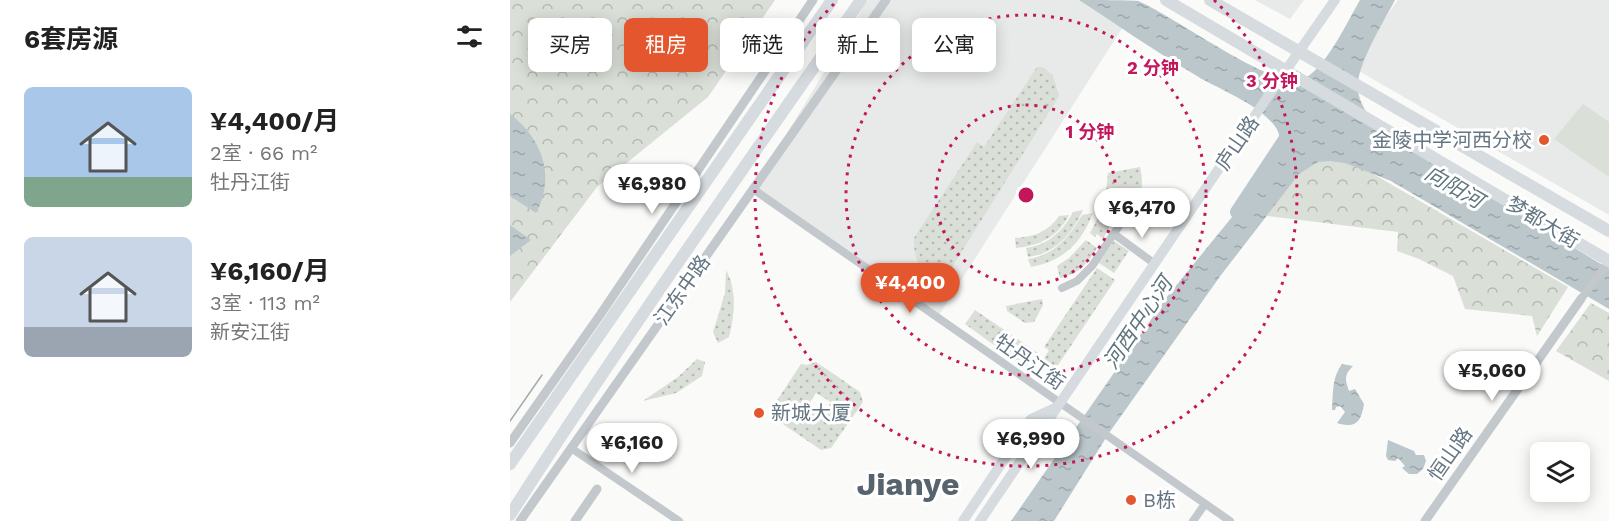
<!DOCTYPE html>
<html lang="zh">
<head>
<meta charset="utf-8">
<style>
	body { margin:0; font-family:"Work Sans","Noto Sans SC",sans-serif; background:#f2f2f2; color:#222; height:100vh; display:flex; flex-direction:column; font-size:22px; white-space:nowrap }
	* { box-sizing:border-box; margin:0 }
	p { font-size:20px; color:#767676 }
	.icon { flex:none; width:33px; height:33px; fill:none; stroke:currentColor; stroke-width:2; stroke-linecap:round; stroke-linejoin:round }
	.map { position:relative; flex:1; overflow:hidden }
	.details { display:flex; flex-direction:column; background:#fff; width:510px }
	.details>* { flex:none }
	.hud { position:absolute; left:18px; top:18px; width:570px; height:54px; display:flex; gap:12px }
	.fabs { position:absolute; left:1020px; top:442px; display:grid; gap:12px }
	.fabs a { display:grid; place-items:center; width:60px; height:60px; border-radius:9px; background:#fff; box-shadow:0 3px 15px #0003; font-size:30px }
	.price { position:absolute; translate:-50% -51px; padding:0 14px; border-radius:21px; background:#fff; color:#222; font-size:20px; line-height:39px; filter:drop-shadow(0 2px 3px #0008) }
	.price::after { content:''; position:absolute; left:50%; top:36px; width:18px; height:14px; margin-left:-9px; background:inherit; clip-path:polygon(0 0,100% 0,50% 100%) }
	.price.active { background:#e4572e; color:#fff }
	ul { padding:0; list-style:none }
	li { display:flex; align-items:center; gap:18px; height:150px; padding:0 24px }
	li span { display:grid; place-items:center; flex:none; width:168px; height:120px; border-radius:9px; color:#555 }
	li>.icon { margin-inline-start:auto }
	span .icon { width:72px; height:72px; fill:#fffc; stroke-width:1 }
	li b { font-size:26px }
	h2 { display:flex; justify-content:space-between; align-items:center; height:72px; padding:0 24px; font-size:26px }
	.tag { padding:0 21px; border-radius:9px; background:#fff; box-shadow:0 3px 15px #0003; font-size:21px; line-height:54px }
	.tag.active { background:#e4572e; color:#fff }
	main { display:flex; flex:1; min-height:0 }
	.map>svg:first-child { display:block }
</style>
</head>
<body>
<main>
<section class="details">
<h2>6套房源<svg class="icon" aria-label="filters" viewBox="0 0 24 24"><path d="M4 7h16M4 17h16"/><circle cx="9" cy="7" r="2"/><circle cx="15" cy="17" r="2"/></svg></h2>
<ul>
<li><span style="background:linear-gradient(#a9c7e8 75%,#7fa58c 0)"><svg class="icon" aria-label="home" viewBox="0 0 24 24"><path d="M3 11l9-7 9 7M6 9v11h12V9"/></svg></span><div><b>¥4,400/月</b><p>2室 · 66 m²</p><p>牡丹江街</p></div></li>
<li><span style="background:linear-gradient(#c9d6e8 75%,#9aa5b1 0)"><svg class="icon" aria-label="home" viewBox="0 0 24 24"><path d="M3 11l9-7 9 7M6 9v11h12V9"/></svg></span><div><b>¥6,160/月</b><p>3室 · 113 m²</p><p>新安江街</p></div></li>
</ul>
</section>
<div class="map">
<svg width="1099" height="521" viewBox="0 0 1099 521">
	<defs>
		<pattern id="grass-dots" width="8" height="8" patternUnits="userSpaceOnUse" patternTransform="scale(1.5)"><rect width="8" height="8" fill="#dadfd7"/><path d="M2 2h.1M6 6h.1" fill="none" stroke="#b4b9b4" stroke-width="1.8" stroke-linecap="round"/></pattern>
		<pattern id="park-crowns" width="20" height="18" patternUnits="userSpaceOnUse" patternTransform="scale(1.5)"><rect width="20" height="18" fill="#dadfd7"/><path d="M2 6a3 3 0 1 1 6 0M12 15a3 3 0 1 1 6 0" fill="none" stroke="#b4b9b4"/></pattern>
		<pattern id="water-ripples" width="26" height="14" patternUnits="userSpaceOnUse" patternTransform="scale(1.5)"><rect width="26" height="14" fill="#bbc7cb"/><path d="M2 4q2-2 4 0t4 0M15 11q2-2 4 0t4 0" fill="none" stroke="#9ca6aa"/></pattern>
	</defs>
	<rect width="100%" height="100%" fill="#fafaf8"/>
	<g fill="#e8e9e9">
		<path d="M358,0H586L618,19L427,318L243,189Z"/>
		<path d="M745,0H794L780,19Z"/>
		<path d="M888,0H1099V215L840,66Z"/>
	</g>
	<g fill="url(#grass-dots)" fill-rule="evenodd">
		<path d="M527,67H533L543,76L549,96L427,291C412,276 403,259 404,238L467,142L474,147Z"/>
		<path d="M630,167C635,188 630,204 618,222L595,203L598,173Z"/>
		<path d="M593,208L604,218L593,239L587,234L585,237L580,233Z"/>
		<path d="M573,210C562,234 545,254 518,257L516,248C538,245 553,231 563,212Z"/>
		<path d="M583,213C571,244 553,261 521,267L518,259C545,255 559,237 572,215Z"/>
		<path d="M559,215C548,237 529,246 506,248L505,238C524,237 538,232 549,216Z"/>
		<path d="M576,240L587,248C579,263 567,275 550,278L547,266L559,258Z"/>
		<path d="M604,241L619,251L604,273L589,263Z"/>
		<path d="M587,268L605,280L546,368L534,359L539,350L534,347Z"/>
		<path d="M216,270C227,289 225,316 219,337L208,343L203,332L215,293Z"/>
		<path d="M532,299L533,305L524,322L515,323L497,311L496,306Z"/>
		<path d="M465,310L531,355L523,368L520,367L517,369L455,324Z"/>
		<path d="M187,359L195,362L192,376L166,393L133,401L168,377Z"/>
		<path d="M306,362L350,392L353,402L321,448L311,450L264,418L262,408L291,364L297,365ZM306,393L321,402L312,417L296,408Z"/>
	</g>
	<g fill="url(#park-crowns)">
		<path d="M0,0H265L198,97L87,187L0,302Z"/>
		<path d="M815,146L1058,287L1027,336L1022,316L955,309L943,276L909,259L887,251L888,232L757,216L791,151Z"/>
		<path d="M1081,303L1099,313V381L1046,351Z"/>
	</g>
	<path fill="#dadfd7" d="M1073,104L1099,122V177L1044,139Z"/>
	<g fill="url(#water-ripples)">
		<path d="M569,0C582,0 617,0 628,1C659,13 764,90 791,80C815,71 837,22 850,0H885C874,21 850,60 848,83C846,100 859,118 870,129L1099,269V309L881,181L835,163L820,161L808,162L789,174L711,275L599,433L544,521H501L656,298L762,168C768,154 775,138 764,125C744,101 707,89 682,73C643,50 606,24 569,0Z"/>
		<path d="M0,114C32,138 46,177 26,213L0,196Z"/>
		<path d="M0,225L21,240L0,256Z"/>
		<path d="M832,364L843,366C834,375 835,379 839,391L845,389L854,404C851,422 846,429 827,423L835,412L830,406L826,407L825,410H822C823,393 822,377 832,364Z"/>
		<path d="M878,440L904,451L906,455H914L916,461L913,469L907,474H899L892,468L895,466L888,458L885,461L878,460L876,456Z"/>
	</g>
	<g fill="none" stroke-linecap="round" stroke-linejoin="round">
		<path stroke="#bbc7cb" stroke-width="14" d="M727,212L778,135"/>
		<g stroke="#c3c8cc" stroke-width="8">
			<path d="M243,189L720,521"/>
			<path d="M604,234L645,264"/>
			<path d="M552,288L567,281L582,266L609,226V215L594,205"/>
			<path d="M1071,299L1099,261"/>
			<path d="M61,448L169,521"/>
			<path d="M683,521L695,504"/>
		</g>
		<g stroke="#c3c8cc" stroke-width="9">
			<path d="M0,443L90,315L303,0"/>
			<path d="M10,521L376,0"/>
			<path d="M65,521L87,489"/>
			<path d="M915,521L1071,299"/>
		</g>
		<g stroke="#d6dbdf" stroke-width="10">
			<path d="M453,521L521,419L547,407"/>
			<path d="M470,521L767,83L825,0"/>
		</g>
		<g stroke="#d6dbdf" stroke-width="12">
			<path d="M656,0L1099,261"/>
			<path d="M700,0L1099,231"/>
			<path d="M0,464L322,0"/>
			<path d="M0,515C112,340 232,170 351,0"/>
		</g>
		<path stroke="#a2aab0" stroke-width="1.5" d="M0,421L32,375"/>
	</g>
	<g fill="none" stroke="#c2185b" stroke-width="3" stroke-dasharray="3 6">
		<circle cx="516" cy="195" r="90"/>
		<circle cx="516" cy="195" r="180"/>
		<path d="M704 0A271 271 0 1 1 328 0"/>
	</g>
	<g fill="#e4572e" stroke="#fff" stroke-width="2">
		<circle cx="1034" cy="140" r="6"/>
		<circle cx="249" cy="413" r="6"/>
		<circle cx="621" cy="500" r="6"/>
	</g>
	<g text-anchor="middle" stroke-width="6" stroke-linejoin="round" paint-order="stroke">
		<g font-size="20" fill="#657683" stroke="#fff" text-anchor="start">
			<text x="1022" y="147" text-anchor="end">金陵中学河西分校</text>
			<text x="261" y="420">新城大厦</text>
			<text x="633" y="507">B栋</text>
		</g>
		<g font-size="20" fill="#657683" stroke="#fff">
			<text transform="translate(727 143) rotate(-56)" y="7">庐山路</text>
			<text transform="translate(1033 222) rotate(31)" y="7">梦都大街</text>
			<text transform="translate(172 290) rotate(-55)" y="7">江东中路</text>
			<text transform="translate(520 362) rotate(35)" y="7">牡丹江街</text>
			<text transform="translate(940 454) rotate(-55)" y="7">恒山路</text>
		</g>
		<g font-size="21" font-style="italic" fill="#60757c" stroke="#fff">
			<text transform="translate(944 187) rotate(30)" y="7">向阳河</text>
			<text transform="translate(628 323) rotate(-56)" y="7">河西中心河</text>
		</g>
		<g font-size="32" font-weight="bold" fill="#57646e" stroke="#fff">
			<text x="398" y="495">Jianye</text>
		</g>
	</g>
	<circle cx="516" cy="195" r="9" fill="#c2185b" stroke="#fff" stroke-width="3"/>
	<g font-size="18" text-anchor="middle" font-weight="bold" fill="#c2185b" stroke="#fff" stroke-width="6" stroke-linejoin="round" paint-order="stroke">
		<text x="643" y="74">2 分钟</text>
		<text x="762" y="87">3 分钟</text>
		<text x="580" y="138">1 分钟</text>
	</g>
</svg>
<div class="fabs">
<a><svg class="icon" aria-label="layers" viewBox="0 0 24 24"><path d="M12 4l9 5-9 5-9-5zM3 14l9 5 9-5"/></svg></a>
</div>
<b class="price" style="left:142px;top:215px">¥6,980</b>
<b class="price" style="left:632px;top:239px">¥6,470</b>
<b class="price active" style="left:400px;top:314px">¥4,400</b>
<b class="price" style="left:982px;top:402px">¥5,060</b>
<b class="price" style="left:521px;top:470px">¥6,990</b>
<b class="price" style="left:122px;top:474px">¥6,160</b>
<div class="hud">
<a class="tag">买房</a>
<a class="tag active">租房</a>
<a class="tag">筛选</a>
<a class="tag">新上</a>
<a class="tag">公寓</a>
</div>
</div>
</main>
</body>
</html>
